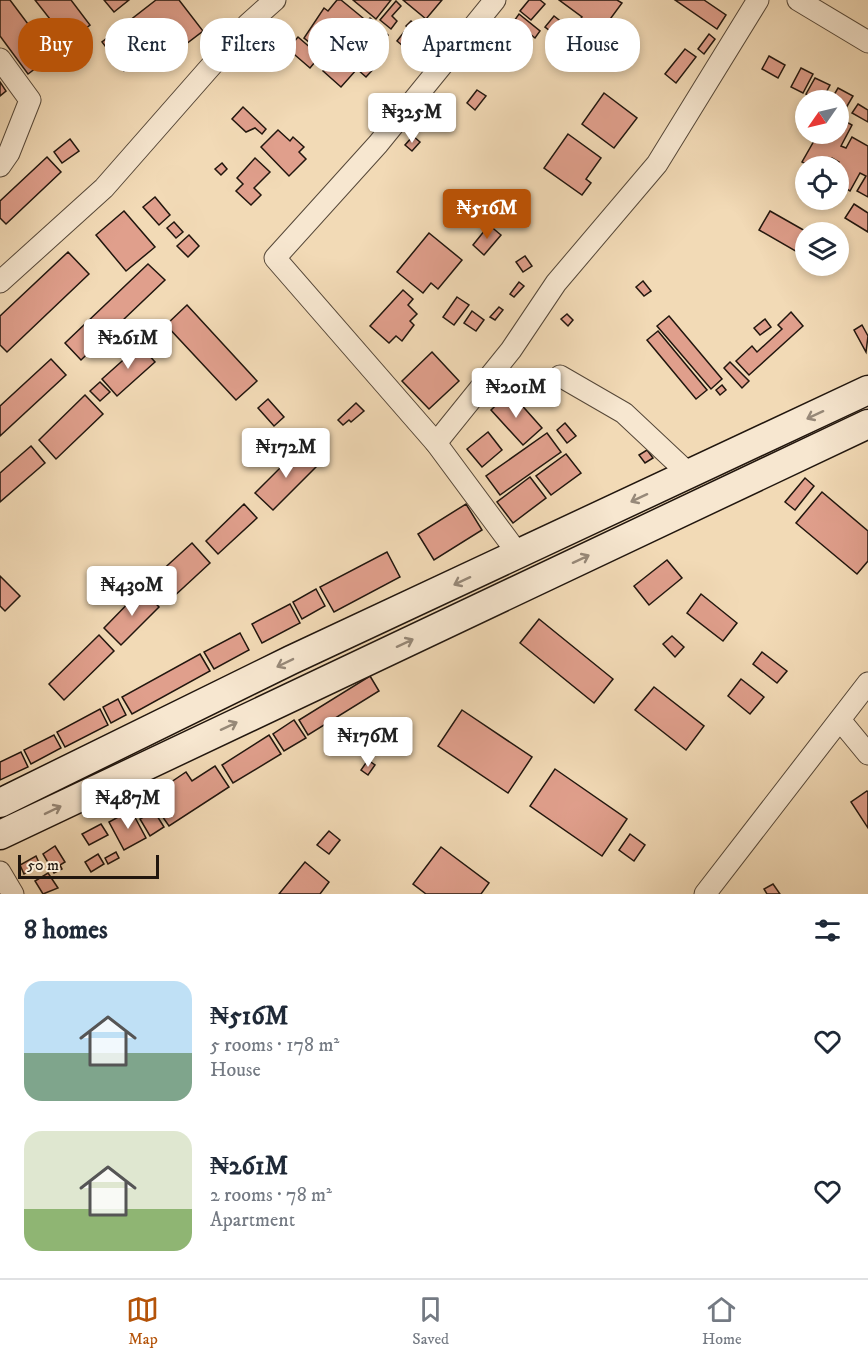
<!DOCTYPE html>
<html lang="en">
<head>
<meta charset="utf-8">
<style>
	body { margin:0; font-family:"IM FELL DW Pica",serif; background:#f2f2f3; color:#1f2937; height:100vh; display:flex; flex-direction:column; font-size:22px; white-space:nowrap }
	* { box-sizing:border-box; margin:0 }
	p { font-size:20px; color:#747a83 }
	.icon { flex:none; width:33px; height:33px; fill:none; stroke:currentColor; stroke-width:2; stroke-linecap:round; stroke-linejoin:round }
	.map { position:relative; height:894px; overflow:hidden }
	.panel { display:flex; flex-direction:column; background:#fff; flex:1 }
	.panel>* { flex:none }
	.top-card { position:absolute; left:18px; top:18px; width:832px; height:54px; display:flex; gap:12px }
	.needle { width:39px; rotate:236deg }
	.fabs { position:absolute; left:795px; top:90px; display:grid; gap:12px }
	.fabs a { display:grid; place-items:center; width:54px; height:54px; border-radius:50%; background:#fff; box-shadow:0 3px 9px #0003; font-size:30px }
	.scale { position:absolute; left:18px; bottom:15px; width:141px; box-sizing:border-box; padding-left:6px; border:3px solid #21160e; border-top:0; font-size:16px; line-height:21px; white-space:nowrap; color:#21160e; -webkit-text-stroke:4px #f7e7d0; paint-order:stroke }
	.price { position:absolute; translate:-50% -51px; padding:0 14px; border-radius:6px; background:#fff; color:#222; font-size:20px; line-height:39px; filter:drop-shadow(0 2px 3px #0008) }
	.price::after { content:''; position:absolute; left:50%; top:36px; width:18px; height:14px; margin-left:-9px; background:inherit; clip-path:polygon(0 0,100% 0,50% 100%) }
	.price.active { background:#b45309; color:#fff }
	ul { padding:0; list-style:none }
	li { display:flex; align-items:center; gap:18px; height:150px; padding:0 24px }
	li span { display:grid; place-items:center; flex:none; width:168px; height:120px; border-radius:18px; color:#555 }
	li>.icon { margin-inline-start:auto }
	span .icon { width:72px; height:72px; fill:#fffc; stroke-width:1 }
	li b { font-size:26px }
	h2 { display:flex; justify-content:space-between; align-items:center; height:72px; padding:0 24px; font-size:26px }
	.tag { padding:0 21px; border-radius:24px; background:#fff; box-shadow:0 3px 9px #0003; font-size:21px; line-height:54px }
	.tag.active { background:#b45309; color:#fff }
	.menu { display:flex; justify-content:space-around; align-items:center; height:84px; border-top:2px solid #e0e1e3; background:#fff; font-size:16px; color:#747a83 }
	.menu a { display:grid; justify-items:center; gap:3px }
	.menu .active { color:#b45309 }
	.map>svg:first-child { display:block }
</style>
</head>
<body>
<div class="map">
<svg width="868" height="894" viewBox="0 0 868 894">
	<rect width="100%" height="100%" fill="#f2dab6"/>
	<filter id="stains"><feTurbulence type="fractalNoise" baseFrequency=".00333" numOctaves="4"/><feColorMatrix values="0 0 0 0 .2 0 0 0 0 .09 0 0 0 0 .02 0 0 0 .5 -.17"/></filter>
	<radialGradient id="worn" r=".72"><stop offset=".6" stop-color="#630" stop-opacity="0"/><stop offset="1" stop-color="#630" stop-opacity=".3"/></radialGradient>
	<g fill="#e09f8c" stroke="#21160e" stroke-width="1.5">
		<path d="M0,0H10L52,56L28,74L0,36Z"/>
		<path d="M35,0H71L90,25L68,42Z"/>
		<path d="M104,0H129L114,12Z"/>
		<path d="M156,0H179L203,31L173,54L163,41L124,71L102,42Z"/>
		<path d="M337,0H341L363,18L350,34L354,37L344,48L341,46L330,59L304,38L324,8L328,11Z"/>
		<path d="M353,0H391L376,19Z"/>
		<path d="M403,0H442L426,19Z"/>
		<path d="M529,0H540L545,4L531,20L520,11Z"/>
		<path d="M559,0H617L622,3L583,56L545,27L554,16L572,30L582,17Z"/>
		<path d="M675,0H704L726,15L717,29Z"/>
		<path d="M396,1L401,6L392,16L397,21L391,29L380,20Z"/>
		<path d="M519,14L540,31L535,38L514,21Z"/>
		<path d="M370,18L388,35L369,56L378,64L366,77L357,69L341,87L323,71L329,64L333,68L363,36L358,32Z"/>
		<path d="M411,21L418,28L413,33L406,26Z"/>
		<path d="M404,32L415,40L411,45L421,53L417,58L397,41Z"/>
		<path d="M709,34L715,39L704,54L698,49Z"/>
		<path d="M298,37L320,56L310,68L288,49Z"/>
		<path d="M685,49L696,57L676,83L665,74Z"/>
		<path d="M769,56L785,65L778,78L762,69Z"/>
		<path d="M801,68L813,74L803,93L791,87Z"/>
		<path d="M815,78L830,85L822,100L806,94Z"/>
		<path d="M0,82L6,91L0,96Z"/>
		<path d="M838,88L853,96L846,108L838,104V100H831Z"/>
		<path d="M477,90L486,96L475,110L467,103Z"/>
		<path d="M604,93L637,118L614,148L582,124Z"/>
		<path d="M858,104L868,110V122L852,113Z"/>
		<path d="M243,107L266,129L262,134L255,128L246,132L232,119Z"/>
		<path d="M838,117L852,125L841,146L846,148L852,137L868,146V197L857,191L866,176L860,173L850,191L838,184L837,166L839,162L832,158L828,166H810L802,162L818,134H838Z"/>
		<path d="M278,130L290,141L293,137L304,147L299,152L306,159L289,176L261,147Z"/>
		<path d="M568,134L601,158L586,179L591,183L582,195L544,168Z"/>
		<path d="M413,136L420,142L412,151L405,145Z"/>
		<path d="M70,139L79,151L62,163L54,152Z"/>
		<path d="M47,157L61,172L6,224L0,218V201Z"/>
		<path d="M255,158L270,172L254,188L261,195L251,205L236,191L243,184L237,178Z"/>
		<path d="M222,163L227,169L221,175L215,169Z"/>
		<path d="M155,197L170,215L159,225L143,207Z"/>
		<path d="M854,204L868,213V232L845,218Z"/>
		<path d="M124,211L155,247L126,271L96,235Z"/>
		<path d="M770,211L807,232L806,257L759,230Z"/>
		<path d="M174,222L183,232L176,238L167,228Z"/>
		<path d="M489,225L501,235L484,255L473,245Z"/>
		<path d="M429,233L462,260L438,289L431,283L423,293L397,272Z"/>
		<path d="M189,235L199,246L188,257L177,246Z"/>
		<path d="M68,252L89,274L7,352L0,345V316Z"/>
		<path d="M525,256L532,266L523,272L516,262Z"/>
		<path d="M148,264L165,280L81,360L65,343Z"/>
		<path d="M819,266H834L830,272Z"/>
		<path d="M643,281L651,291L644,296L636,287Z"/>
		<path d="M519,282L524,286L514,297L510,294Z"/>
		<path d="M403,290L413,299L408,305L417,314L410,321L414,325L402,341L396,336L389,343L370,326Z"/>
		<path d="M457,297L469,305L454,325L443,317Z"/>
		<path d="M187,305L257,381L236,400L166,325Z"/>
		<path d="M499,307L503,310L495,320L490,317Z"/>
		<path d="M472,311L484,320L476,331L464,323Z"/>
		<path d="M791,312L803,326L749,375L736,361L752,346L757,352L782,329L778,325Z"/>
		<path d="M567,314L573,320L568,326L561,319Z"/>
		<path d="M669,316L722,379L711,389L657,326Z"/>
		<path d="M765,319L771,327L760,335L754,328Z"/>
		<path d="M862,325L868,336L866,352L854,330Z"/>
		<path d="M658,331L707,390L696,399L647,340Z"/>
		<path d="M140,345L155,362L117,396L102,379Z"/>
		<path d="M432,352L459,381L429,409L402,381Z"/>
		<path d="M51,359L66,375L0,436V406Z"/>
		<path d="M730,362L749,381L742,388L724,368Z"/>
		<path d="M100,382L110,392L100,401L90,391Z"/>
		<path d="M722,385L726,390L720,395L716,390Z"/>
		<path d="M510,392L542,428L523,445L491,410Z"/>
		<path d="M85,395L103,414L56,459L39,440Z"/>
		<path d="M268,399L284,417L274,426L258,408Z"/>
		<path d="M356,403L364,411L351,422L349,420L343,425L338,420Z"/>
		<path d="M565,423L576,436L567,443L557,430Z"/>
		<path d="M488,432L502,450L482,467L467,449Z"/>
		<path d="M547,433L561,452L500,495L486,476Z"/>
		<path d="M31,446L45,463L0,502V473Z"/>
		<path d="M300,448L317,466L273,510L255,493Z"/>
		<path d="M647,450L653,458L645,463L639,455Z"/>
		<path d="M566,454L581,473L551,495L536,476Z"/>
		<path d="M530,477L546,498L513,523L497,502Z"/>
		<path d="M805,478L814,486L795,510L785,502Z"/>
		<path d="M822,492L868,531V561L857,574L796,523Z"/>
		<path d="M244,504L257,518L218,554L206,541Z"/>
		<path d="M466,504L482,530L434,560L418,534Z"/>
		<path d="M192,543L210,563L170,600L156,585L163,579L158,574Z"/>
		<path d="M387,552L400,577L334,612L320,587Z"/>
		<path d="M667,560L682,578L649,605L634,586Z"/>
		<path d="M0,576L20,596L5,611L0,606Z"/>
		<path d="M142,589L159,607L121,645L104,628Z"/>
		<path d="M316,589L325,606L302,619L293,602Z"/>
		<path d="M701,594L737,623L723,641L687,613Z"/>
		<path d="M290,604L300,623L262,643L252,624Z"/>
		<path d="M539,619L613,679L594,703L520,643Z"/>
		<path d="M240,633L249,650L214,669L204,652Z"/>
		<path d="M99,635L114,651L64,700L49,684Z"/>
		<path d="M672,636L684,647L675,657L663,644Z"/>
		<path d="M762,652L787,671L777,683L753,664Z"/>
		<path d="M200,654L210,671L132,714L122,697Z"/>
		<path d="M370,676L379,691L308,735L299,720Z"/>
		<path d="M741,679L764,697L750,714L728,696Z"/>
		<path d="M654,687L704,726L686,750L635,710Z"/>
		<path d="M118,699L126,715L111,723L103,707Z"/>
		<path d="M100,709L108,725L65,747L57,732Z"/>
		<path d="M462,710L532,757L508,793L438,746Z"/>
		<path d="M294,720L306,738L284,751L273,734Z"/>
		<path d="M54,735L61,748L31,764L24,750Z"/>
		<path d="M269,735L281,754L233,783L222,765Z"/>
		<path d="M21,752L28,767L0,780V762Z"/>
		<path d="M368,760L375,765L368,775L361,770Z"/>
		<path d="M215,766L229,787L169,826L155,806L161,802L155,793L186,772L192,781Z"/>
		<path d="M555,769L627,819L602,856L530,806Z"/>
		<path d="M867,791L868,792V828L851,802Z"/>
		<path d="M131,810L146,838L124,850L109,822Z"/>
		<path d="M154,811L164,827L150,836L140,819Z"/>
		<path d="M101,824L108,835L89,845L82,834Z"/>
		<path d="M329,831L340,840L329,854L317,845Z"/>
		<path d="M630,834L645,845L634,861L619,850Z"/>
		<path d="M55,846L65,862L60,865L62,869L54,873L43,854Z"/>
		<path d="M441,847L489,883L481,894H426L413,884Z"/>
		<path d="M116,852L119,858L108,864L105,858Z"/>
		<path d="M98,854L104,864L91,872L85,862Z"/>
		<path d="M36,856L40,865L24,874L20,865Z"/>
		<path d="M305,862L329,882L320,894H279Z"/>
		<path d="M48,873L58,888L43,894L35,881Z"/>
		<path d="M773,884L780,894H767L764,889Z"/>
	</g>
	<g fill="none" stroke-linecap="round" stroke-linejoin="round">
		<defs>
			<g id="minor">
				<path d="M495,0L378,144L275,258L436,443L519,555"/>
				<path d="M798,0L868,42"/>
				<path d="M0,59L30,100L9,153L0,166"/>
				<path d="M0,282L104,188L248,24L275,0"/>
				<path d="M560,376L624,413L689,474"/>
				<path d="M436,443L511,350L556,283L657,164L758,0"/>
				<path d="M840,720L868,754"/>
				<path d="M0,872L13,894"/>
				<path d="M705,894L868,683"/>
			</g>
			<g id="secondary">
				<path d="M0,803L291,660L868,390"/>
				<path d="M0,835L868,424"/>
			</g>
		</defs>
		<use href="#minor" stroke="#554738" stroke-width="23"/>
		<use href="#secondary" stroke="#21160e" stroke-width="31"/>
		<use href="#minor" stroke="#f7e7d0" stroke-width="21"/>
		<use href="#secondary" stroke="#f7e7d0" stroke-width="28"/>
	</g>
	<defs><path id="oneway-shaft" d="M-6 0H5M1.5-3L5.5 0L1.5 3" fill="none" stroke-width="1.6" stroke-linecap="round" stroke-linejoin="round" transform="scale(1.5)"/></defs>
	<g stroke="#978979">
		<use href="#oneway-shaft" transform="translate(815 415) rotate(155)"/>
		<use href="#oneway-shaft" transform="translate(639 498) rotate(155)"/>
		<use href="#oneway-shaft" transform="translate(581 559) rotate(-25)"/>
		<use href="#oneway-shaft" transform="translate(462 581) rotate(155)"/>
		<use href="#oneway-shaft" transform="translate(405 643) rotate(-25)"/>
		<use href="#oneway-shaft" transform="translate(285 663) rotate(154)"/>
		<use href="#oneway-shaft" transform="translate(229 726) rotate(-25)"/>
		<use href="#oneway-shaft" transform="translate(53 810) rotate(-26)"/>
	</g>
	<rect width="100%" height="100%" filter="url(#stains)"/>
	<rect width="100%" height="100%" fill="url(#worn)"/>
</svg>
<div class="fabs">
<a><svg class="needle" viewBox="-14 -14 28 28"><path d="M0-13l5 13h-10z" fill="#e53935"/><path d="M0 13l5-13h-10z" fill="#747a83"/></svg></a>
<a><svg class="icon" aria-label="locate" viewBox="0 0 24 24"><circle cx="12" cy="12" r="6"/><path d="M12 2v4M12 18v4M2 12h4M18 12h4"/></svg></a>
<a><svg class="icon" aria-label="layers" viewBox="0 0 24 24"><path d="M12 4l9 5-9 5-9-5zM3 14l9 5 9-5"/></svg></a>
</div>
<div class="scale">50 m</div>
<b class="price" style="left:412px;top:144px">₦325M</b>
<b class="price active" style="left:487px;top:240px">₦516M</b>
<b class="price" style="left:128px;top:370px">₦261M</b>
<b class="price" style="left:516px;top:419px">₦201M</b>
<b class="price" style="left:286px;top:479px">₦172M</b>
<b class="price" style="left:132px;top:617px">₦430M</b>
<b class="price" style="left:368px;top:768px">₦176M</b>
<b class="price" style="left:128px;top:830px">₦487M</b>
<div class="top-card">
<a class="tag active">Buy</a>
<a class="tag">Rent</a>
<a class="tag">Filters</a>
<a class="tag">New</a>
<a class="tag">Apartment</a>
<a class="tag">House</a>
</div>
</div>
<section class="panel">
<h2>8 homes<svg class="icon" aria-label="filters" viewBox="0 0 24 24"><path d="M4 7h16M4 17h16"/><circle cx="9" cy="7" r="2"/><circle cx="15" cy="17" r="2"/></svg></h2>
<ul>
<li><span style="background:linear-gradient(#bfe0f5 60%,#7fa58c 0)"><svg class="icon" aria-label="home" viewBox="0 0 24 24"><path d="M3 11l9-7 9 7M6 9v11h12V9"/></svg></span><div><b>₦516M</b><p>5 rooms · 178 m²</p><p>House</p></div><svg class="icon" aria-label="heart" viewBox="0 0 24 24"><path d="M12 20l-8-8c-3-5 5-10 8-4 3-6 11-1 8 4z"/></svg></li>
<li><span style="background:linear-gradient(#dfe7d0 65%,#8fb573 0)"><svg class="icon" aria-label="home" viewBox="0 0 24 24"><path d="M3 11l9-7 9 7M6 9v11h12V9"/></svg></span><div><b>₦261M</b><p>2 rooms · 78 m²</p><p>Apartment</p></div><svg class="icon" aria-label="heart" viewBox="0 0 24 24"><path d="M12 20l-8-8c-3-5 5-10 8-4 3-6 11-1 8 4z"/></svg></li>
</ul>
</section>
<nav class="menu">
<a class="active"><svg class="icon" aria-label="map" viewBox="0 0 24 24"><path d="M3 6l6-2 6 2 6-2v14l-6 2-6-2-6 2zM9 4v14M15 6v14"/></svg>Map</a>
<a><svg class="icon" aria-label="saved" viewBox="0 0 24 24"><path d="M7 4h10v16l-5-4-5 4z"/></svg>Saved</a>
<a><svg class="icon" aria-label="home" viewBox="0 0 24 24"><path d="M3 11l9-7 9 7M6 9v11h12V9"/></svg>Home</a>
</nav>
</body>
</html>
